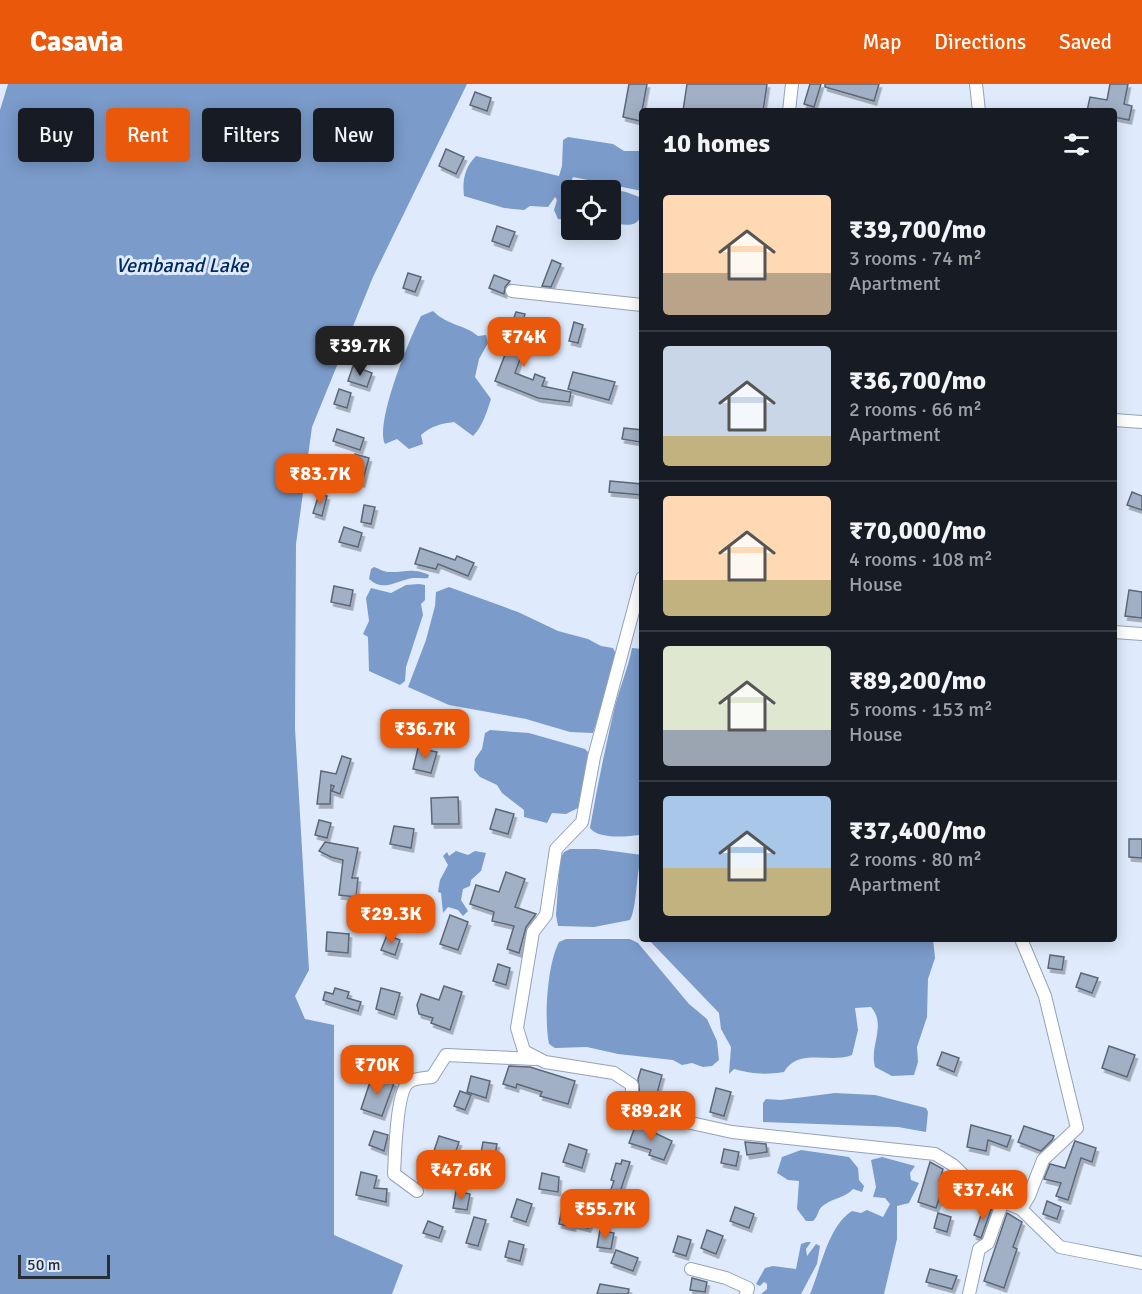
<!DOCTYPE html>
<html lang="en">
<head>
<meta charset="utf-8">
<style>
	body { margin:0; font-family:Signika,sans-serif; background:#20242c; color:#f1f3f6; height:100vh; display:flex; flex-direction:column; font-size:22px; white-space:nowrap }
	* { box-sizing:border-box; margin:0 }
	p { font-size:20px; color:#9ea1a6 }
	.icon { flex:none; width:33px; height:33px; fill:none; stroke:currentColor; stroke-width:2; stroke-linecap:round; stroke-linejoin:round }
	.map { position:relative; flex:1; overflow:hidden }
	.side { position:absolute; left:639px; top:24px; width:478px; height:834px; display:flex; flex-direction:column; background:#171b24; border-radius:6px; box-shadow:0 3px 15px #0003 }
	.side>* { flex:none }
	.hud { position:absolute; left:18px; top:24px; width:531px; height:54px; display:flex; gap:12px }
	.buttons { position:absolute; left:561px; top:96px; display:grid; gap:12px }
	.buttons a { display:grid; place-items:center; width:60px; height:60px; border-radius:6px; background:#171b24; box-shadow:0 3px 15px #0003; font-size:30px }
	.scale { position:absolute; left:18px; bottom:15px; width:92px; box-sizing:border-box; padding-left:6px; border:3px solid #292f37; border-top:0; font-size:16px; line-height:21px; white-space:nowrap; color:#292f37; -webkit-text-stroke:4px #dfebfc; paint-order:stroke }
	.price { position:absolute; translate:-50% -51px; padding:0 14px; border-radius:12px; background:#ea580c; color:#fff; font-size:20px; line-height:39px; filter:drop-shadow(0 2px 3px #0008) }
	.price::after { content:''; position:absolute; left:50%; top:36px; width:18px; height:14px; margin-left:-9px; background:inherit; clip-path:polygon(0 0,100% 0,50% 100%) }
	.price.on { background:#222; color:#fff }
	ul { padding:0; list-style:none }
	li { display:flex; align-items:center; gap:18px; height:150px; padding:0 24px }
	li+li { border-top:2px solid #363941 }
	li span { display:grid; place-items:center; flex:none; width:168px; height:120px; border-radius:6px; color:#555 }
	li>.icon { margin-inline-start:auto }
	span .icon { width:72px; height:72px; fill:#fffc; stroke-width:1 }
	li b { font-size:26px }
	h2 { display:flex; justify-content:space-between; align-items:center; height:72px; padding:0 24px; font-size:26px }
	.chip { padding:0 21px; border-radius:6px; background:#171b24; box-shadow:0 3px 15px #0003; font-size:21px; line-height:54px }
	.chip.on { background:#ea580c; color:#fff }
	header { display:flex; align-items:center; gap:36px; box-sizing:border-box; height:84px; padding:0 30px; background:#ea580c; color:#fff }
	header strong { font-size:28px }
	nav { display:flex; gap:33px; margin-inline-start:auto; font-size:21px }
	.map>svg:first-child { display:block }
</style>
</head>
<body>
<header>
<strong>Casavia</strong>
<nav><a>Map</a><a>Directions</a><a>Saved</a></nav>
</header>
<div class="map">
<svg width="1142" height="1210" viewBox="0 0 1142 1210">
	<defs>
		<filter id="shadow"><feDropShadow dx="2.5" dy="4" stdDeviation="0" flood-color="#0004"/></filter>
	</defs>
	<rect width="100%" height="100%" fill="#dfebfc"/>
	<g fill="#7b9bca">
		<path d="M8,0H467L373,193L312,343L296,460L295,644L309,886L295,912L305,935L334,941V1151L403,1181L392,1210H0V26Z"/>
		<path d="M568,53L613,60L624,67H642V107L573,93L571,98L626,108L642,114C642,142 637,143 611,139L610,106H572L571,136L558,135L554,126L557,116L555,113L548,123L530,122L524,126L504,124L464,112C462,96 465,83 476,72L559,92L562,82L563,56Z"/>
		<path d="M433,227C448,242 464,240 478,252L486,251L488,259L479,275L475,293L491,315C487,327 483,342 473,352L454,338C440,340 431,342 421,351L423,360L409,365L397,355L385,360C375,338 409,256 421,232Z"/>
		<path d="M374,483C378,484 384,488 388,488C403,489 412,483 429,491L428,494C421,495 415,493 408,495C393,499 382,507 369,495L371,485Z"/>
		<path d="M419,500L425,501V516L421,520L423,531L406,583L405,597L400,601L369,587L368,553L363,550L369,537L366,514L371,504L391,509L406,501Z"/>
		<path d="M449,503L518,528L558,547L588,555L601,562L613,564L617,572L593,649L570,648L526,635L449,621L408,603L426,556L435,522L436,508Z"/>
		<path d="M632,564L642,565V745L639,751C626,753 598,755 590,744C597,704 605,665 614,626C619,605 628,585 632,564Z"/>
		<path d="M490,646L529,649L585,665L588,668L583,709L578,724L566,730L552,729L547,739L524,733V726L502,709L497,701L480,693L474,686L475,675L482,665L485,649Z"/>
		<path d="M570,765H597L642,771C636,788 637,824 630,836L594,843L558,842L556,831L560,775L564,768Z"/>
		<path d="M456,767L468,771L475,767L486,769L481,787L471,796L470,802L463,805L461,816L468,827L463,832L458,826L448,823L443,829L441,809L438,808L440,796L448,781L443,772L447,768L449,772Z"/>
		<path d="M566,855H630L638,859L689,920L707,935L717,957L719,976L712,982L703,983L692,979L682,981L673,976L618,970L587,963L555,964L549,960C544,935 547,881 559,858Z"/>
		<path d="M648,855H933L935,874L928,895L927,933L917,963L918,978L914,991L892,992L875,983C869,962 887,941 871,923L855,924L858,946L852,971C831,980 798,963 784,988C765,991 752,990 734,985L729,990L731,963L721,945L719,929Z"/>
		<path d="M835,1009L875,1011L926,1024L928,1028L926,1048L898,1043L763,1038V1019L766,1015L781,1016Z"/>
		<path d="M801,1066L849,1073L858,1084L859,1096L864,1102L862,1108L853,1105C845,1114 833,1114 824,1121C817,1125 819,1132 813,1137H806L797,1125L799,1097L788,1096L777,1089L782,1073Z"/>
		<path d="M882,1073L915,1082L910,1089L911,1096L919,1099L909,1119L897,1122V1155L884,1210H810C821,1184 828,1142 852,1127L861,1129L867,1126L883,1133L890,1120L885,1114L873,1113L876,1103L871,1076Z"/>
		<path d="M807,1158H811L806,1165L807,1172L816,1160L820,1162L817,1180L801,1210H761L767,1205V1200L764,1198L760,1202L756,1200L765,1184L773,1182L796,1185L801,1160Z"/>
	</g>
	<g fill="#a2b0c5" stroke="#5b677a" stroke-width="1.5" filter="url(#shadow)">
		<path d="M629,0H647L640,37L623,33Z"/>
		<path d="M687,0H767L763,27H683Z"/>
		<path d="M810,0H821L814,23L804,20Z"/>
		<path d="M825,0H879L874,17L825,3Z"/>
		<path d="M1110,0H1128L1124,20L1132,22L1129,36L1114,33V27H1087L1090,13L1107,16Z"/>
		<path d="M475,8L491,14L487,27L470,21Z"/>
		<path d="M446,65L464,73L456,90L439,82Z"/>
		<path d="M497,142L515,148L509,163L492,157Z"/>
		<path d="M552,176L561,180L551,203L542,202Z"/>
		<path d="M408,189L421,193L415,208L403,204Z"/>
		<path d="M494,191L510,197L505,203L504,210L489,204Z"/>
		<path d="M516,228L525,230L519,250L528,253L515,289L533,296L535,290L545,294L542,302L571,308L569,318L538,314L495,297L506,268L502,267Z"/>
		<path d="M574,238L583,241L578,259L569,257Z"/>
		<path d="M353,282L372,289L367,303L348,297Z"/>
		<path d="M573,288L615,298L609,316L568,305Z"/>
		<path d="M339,305L351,309L347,324L334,320Z"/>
		<path d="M624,344L642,346L640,358L622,355Z"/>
		<path d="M337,345L364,354L360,366L333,357Z"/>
		<path d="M355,370L369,374L362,399L348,395Z"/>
		<path d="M610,397L642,400V411L609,408Z"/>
		<path d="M1132,408L1142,412V426L1127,421Z"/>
		<path d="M319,410L327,412L322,432L313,429Z"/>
		<path d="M364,421L375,423L371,440L361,438Z"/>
		<path d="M344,443L362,449L358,463L339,458Z"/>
		<path d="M420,464L455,476L457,472L474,479L468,492L438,480L436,485L415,480Z"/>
		<path d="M334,502L353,506L350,522L331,518Z"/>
		<path d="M1129,506L1142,508V534L1125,532Z"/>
		<path d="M418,664L437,668L431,689L413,685Z"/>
		<path d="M342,672L351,675L340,710L332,707L334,702L331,701L330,720H317L321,687L336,690Z"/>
		<path d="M458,713L459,740H432L431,714Z"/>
		<path d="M496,725L514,730L508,750L490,745Z"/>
		<path d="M319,736L331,739L327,754L315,751Z"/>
		<path d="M394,742L414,745L411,764L390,760Z"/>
		<path d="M1129,755H1142V774L1129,773Z"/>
		<path d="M325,758L358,764L352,794H358L356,813L339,811L343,776L331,773L319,767Z"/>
		<path d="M506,788L525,795L515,823L536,830L526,843L519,869L507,865L514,842L492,837L494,828L470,820L476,801L499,808Z"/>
		<path d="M450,831L468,838L458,866L440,860Z"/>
		<path d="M327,848L349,850L348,869L326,867Z"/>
		<path d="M387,851L400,856L395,871L381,866Z"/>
		<path d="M1050,871L1064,873L1062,886L1048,884Z"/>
		<path d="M498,880L510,884L506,901L493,897Z"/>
		<path d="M1081,889L1098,894L1092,909L1076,903Z"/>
		<path d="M444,902L462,908L450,946L431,939L433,934L419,930L417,921L421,910L439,916Z"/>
		<path d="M335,904L349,908L347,914L361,918L358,927L323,916L325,908L333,910Z"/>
		<path d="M381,904L400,909L394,931L376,925Z"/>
		<path d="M1109,962L1135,971L1127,993L1102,984Z"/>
		<path d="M385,964L408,971L404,983L382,976Z"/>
		<path d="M942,968L959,974L954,988L937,981Z"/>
		<path d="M509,982L530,983L575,997L568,1020L540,1012L542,1008L517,1000L516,1004L503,1000Z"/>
		<path d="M641,985L662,991L655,1017L640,1012L638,995Z"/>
		<path d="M372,992L394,999L382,1032L361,1025Z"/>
		<path d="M471,992L490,997L486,1014L467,1008Z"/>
		<path d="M716,1004L731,1008L724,1032L710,1028Z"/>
		<path d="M460,1007L471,1011L465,1026L454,1022Z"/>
		<path d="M636,1040L672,1057L664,1076L649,1071L651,1066L629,1059Z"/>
		<path d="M971,1041L1011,1052L1007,1063L988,1056L986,1067L967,1063Z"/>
		<path d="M1024,1042L1054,1052L1052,1056L1041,1067L1018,1058Z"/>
		<path d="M374,1047L388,1051L384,1067L369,1061Z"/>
		<path d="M439,1052L459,1058L454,1073L434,1067Z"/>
		<path d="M1075,1057L1096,1064L1092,1078L1081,1074L1068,1116L1056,1112L1061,1099L1044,1095L1050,1080L1065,1084Z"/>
		<path d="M483,1058L497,1060L494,1077L480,1074Z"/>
		<path d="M745,1058L766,1060L767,1068L747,1071Z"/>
		<path d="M569,1060L587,1066L582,1084L563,1078Z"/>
		<path d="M724,1065L739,1068L736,1082L721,1079Z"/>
		<path d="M622,1076L630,1078L619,1111L627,1114L620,1133L603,1127L614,1097L611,1096L616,1079L621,1080Z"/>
		<path d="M930,1078L943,1085L939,1097L959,1098L969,1108V1114L940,1112L936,1124L918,1118Z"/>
		<path d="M361,1088L377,1092L374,1104L387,1105L386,1118L356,1111Z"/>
		<path d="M542,1089L559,1093L558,1108L539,1105Z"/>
		<path d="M456,1107L470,1110L467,1126L453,1124Z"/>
		<path d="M517,1115L532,1120L526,1138L511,1133Z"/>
		<path d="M1047,1117L1061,1123L1057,1135L1043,1130Z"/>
		<path d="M985,1120L992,1123L981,1154L974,1151Z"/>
		<path d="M735,1123L754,1130L749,1144L730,1137Z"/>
		<path d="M562,1124L592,1134L588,1144L573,1140V1143L559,1140Z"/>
		<path d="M938,1129L951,1133L947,1148L934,1144Z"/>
		<path d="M1007,1129L1022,1138L1013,1163L1017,1165L1004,1204L984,1197Z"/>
		<path d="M474,1133L486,1136L478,1162L466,1159Z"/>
		<path d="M428,1137L443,1143L439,1154L423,1149Z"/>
		<path d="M600,1146L614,1149L611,1165L597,1163Z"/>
		<path d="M707,1146L723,1152L716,1170L701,1164Z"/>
		<path d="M678,1152L691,1156L686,1172L673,1168Z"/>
		<path d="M509,1157L524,1161L520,1177L505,1173Z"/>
		<path d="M616,1166L638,1174L633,1187L611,1179Z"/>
		<path d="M930,1185L957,1192L952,1205L926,1198Z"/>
		<path d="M692,1194L707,1198L705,1208L690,1206Z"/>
		<path d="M600,1200L629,1205L628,1210H597Z"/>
	</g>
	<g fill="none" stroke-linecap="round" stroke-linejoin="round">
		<defs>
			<g id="minor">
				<path d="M976,0L979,27"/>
				<path d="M789,27L792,0"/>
				<path d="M512,207L642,221"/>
				<path d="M1114,336L1142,338"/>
				<path d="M642,494L594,673L582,738L556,765L546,831L533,848L517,944L524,967L545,978L614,989L632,1001V1026L732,1048L935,1070L953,1081L982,1109L1021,1125L1060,1163L1142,1179"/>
				<path d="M1114,548L1142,550"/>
				<path d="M417,1107L394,1090C395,1073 396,1007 409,998C414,994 425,994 432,993L446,971L535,975"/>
				<path d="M1021,1125L1029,1112L1043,1076L1077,1044L1045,912L1021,855"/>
				<path d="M691,1185L726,1194L748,1204L746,1210"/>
				<path d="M969,1210L979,1165L988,1159L1003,1117"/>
			</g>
		</defs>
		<use href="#minor" stroke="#95a2b6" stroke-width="14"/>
		<use href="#minor" stroke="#fff" stroke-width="12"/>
	</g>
	<g text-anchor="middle" stroke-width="6" stroke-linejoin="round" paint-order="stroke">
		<g font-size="20" font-style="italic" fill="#012961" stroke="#dfebfc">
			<text x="182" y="188">Vembanad Lake</text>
		</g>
	</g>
</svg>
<div class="buttons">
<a><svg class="icon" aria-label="locate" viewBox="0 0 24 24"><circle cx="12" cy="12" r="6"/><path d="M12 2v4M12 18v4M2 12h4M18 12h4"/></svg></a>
</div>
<div class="scale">50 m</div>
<b class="price" style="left:524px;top:284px">₹74K</b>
<b class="price on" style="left:360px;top:293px">₹39.7K</b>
<b class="price" style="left:320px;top:421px">₹83.7K</b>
<b class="price" style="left:425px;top:676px">₹36.7K</b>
<b class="price" style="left:391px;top:861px">₹29.3K</b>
<b class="price" style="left:377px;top:1012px">₹70K</b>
<b class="price" style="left:651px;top:1058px">₹89.2K</b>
<b class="price" style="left:461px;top:1117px">₹47.6K</b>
<b class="price" style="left:983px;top:1137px">₹37.4K</b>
<b class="price" style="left:605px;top:1156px">₹55.7K</b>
<div class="hud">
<a class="chip">Buy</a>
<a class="chip on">Rent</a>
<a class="chip">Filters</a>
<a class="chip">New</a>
</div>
<section class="side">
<h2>10 homes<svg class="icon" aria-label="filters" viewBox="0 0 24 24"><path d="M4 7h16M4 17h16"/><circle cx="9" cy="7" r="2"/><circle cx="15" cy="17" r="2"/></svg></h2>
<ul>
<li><span style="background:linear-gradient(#ffd9b3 65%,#b9a48a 0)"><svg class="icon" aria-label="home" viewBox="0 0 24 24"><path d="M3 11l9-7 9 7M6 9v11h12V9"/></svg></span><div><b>₹39,700/mo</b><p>3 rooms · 74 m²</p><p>Apartment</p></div></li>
<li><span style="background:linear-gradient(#c9d6e8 75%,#c2b280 0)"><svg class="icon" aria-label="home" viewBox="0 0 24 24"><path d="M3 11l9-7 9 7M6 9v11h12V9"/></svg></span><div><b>₹36,700/mo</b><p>2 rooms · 66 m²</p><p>Apartment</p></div></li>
<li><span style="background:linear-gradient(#ffd9b3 70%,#c2b280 0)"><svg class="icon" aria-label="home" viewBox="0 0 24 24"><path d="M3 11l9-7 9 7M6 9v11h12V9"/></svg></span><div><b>₹70,000/mo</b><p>4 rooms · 108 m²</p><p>House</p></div></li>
<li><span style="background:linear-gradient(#dfe7d0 70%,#9aa5b1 0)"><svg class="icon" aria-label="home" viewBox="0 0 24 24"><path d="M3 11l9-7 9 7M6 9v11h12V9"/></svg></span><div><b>₹89,200/mo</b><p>5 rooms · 153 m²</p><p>House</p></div></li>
<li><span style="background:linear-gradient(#a9c7e8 60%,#c2b280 0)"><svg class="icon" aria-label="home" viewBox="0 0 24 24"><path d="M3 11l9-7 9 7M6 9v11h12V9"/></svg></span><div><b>₹37,400/mo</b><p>2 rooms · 80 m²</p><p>Apartment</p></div></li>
</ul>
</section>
</div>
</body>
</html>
